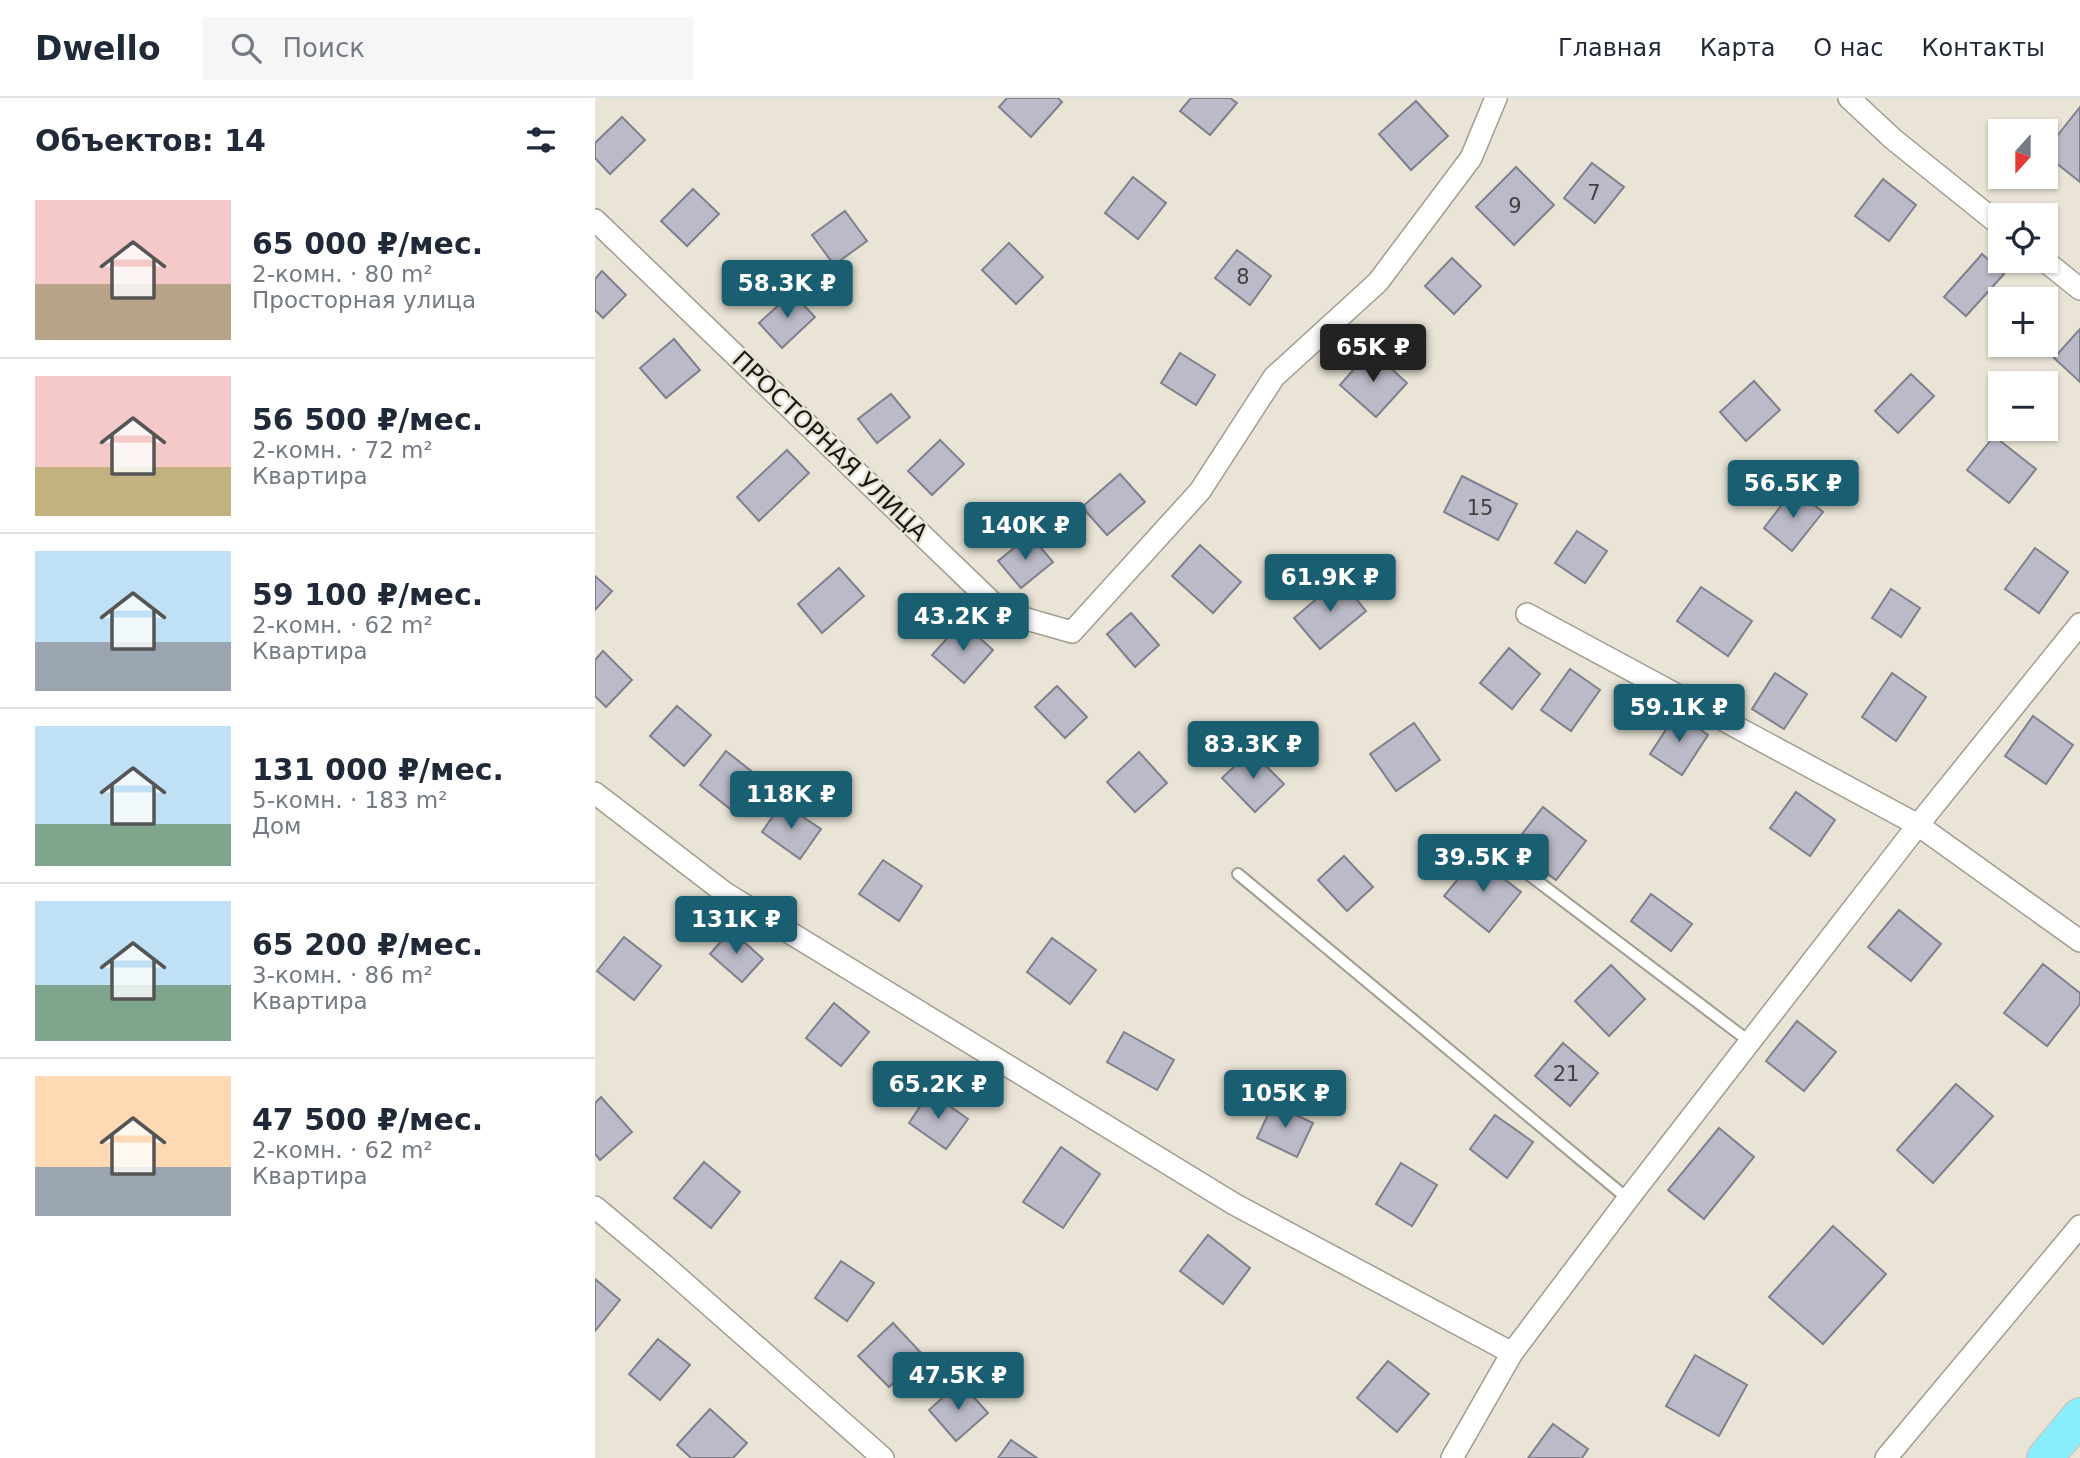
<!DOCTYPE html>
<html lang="ru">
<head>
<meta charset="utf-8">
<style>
	body { margin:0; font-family:"DejaVu Sans",sans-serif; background:#f6f6f7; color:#1f2937; height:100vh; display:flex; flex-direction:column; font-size:26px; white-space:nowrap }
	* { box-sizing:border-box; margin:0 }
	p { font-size:23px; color:#747a83 }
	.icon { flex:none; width:38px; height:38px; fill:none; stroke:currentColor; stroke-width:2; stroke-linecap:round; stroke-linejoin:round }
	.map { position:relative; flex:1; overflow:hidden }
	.sheet { display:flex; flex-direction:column; background:#fff; width:595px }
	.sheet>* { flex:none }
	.needle { width:46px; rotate:201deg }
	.fabs { position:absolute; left:1393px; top:21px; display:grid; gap:14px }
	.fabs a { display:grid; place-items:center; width:70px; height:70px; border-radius:0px; background:#fff; box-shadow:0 2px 5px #0004; font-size:35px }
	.price { position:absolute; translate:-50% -60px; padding:0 16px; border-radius:7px; background:#1a5f71; color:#fff; font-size:23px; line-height:46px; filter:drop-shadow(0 2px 4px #0008) }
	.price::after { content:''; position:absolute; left:50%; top:42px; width:21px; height:16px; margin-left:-10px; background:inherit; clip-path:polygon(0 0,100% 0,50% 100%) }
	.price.selected { background:#222; color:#fff }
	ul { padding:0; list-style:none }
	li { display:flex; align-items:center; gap:21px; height:175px; padding:0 35px }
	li+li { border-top:2px solid #e0e1e3 }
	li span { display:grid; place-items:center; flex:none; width:196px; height:140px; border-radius:0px; color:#555 }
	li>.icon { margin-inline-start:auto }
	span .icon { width:84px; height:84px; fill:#fffc; stroke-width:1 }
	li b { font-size:30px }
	h2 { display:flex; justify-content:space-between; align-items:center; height:84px; padding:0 35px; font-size:30px }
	header { display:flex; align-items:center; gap:42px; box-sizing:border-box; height:98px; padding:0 35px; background:#fff; border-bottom:2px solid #e0e1e3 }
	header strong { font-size:33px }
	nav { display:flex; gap:38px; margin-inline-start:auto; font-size:24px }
	.search { width:490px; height:63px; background:#f6f6f7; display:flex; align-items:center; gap:18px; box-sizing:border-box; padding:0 24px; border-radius:0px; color:#747a83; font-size:26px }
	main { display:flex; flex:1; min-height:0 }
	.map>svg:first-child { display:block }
</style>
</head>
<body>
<header>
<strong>Dwello</strong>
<div class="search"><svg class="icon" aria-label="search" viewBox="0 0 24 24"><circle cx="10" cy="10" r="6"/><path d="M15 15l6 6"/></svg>Поиск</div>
<nav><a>Главная</a><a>Карта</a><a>О нас</a><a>Контакты</a></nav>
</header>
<main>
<section class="sheet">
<h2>Объектов: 14<svg class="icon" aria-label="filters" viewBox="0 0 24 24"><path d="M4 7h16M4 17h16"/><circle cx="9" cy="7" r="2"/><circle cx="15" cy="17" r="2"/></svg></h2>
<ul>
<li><span style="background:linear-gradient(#f6c9c9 60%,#b9a48a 0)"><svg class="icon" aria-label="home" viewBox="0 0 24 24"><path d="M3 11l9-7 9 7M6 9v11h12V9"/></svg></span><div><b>65 000 ₽/мес.</b><p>2-комн. · 80 m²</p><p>Просторная улица</p></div></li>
<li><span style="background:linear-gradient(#f6c9c9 65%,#c2b280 0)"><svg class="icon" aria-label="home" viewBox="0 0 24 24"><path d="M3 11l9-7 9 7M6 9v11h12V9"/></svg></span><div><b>56 500 ₽/мес.</b><p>2-комн. · 72 m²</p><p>Квартира</p></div></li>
<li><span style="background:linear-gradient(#bfe0f5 65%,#9aa5b1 0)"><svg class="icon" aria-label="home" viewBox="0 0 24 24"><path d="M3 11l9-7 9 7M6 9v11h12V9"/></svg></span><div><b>59 100 ₽/мес.</b><p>2-комн. · 62 m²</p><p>Квартира</p></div></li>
<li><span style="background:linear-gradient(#bfe0f5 70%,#7fa58c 0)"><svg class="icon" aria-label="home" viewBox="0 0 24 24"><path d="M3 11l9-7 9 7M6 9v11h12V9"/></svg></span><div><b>131 000 ₽/мес.</b><p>5-комн. · 183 m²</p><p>Дом</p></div></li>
<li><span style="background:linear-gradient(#bfe0f5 60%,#7fa58c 0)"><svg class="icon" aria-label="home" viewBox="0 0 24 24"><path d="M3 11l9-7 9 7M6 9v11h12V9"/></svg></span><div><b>65 200 ₽/мес.</b><p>3-комн. · 86 m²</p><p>Квартира</p></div></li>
<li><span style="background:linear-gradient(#ffd9b3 65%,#9aa5b1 0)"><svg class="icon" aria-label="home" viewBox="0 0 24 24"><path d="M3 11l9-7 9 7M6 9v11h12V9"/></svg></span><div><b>47 500 ₽/мес.</b><p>2-комн. · 62 m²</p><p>Квартира</p></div></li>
</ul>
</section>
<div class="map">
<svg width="1485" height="1360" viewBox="0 0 1485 1360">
	<rect width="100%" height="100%" fill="#e9e4d6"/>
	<g fill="#bbbac8" stroke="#80808d" stroke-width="2">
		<path d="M412,0H463L467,4L436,39L404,9Z"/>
		<path d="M596,0H635L642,5L615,37L585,13Z"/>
		<path d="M821,3L853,38L816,72L784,36Z"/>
		<path d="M1485,9V84L1451,57V52Z"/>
		<path d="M27,19L50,42L15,76L0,60V45Z"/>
		<path d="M997,65L1029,89L1000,125L969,100Z"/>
		<path d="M921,69L959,107L919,147L881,109Z"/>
		<path d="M538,79L571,105L543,141L510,115Z"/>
		<path d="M1288,81L1321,107L1294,143L1260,118Z"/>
		<path d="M98,91L124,116L92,148L66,123Z"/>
		<path d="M250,113L272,143L239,167L217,137Z"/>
		<path d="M414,145L448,179L421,206L387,172Z"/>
		<path d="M642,152L676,178L655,207L620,180Z"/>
		<path d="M1387,156L1409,176L1371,218L1349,199Z"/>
		<path d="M857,160L886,188L859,216L830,188Z"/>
		<path d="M7,173L31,197L8,220L0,212V181Z"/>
		<path d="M197,195L220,219L187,250L164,225Z"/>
		<path d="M1485,231V284L1459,260Z"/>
		<path d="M79,241L105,272L71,300L45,270Z"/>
		<path d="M776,252L812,285L781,319L745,287Z"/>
		<path d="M585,255L620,277L601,307L566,285Z"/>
		<path d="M1316,276L1339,298L1303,335L1280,313Z"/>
		<path d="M1159,283L1185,312L1151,343L1125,314Z"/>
		<path d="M296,296L315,319L282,345L263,321Z"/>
		<path d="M1399,338L1441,371L1414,405L1372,372Z"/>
		<path d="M345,342L369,366L337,397L313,373Z"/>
		<path d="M192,352L214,375L164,423L142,399Z"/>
		<path d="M525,376L550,404L512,437L487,409Z"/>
		<path d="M867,378L922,406L903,442L849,414Z"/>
		<path d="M1199,391L1228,414L1197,453L1169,430Z"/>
		<path d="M982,433L1012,453L990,485L960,465Z"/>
		<path d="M435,437L458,464L426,490L403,463Z"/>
		<path d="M605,447L646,484L618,515L577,478Z"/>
		<path d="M1440,450L1473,474L1444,515L1410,491Z"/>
		<path d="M244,470L269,498L227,535L203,506Z"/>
		<path d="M0,478L17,493L0,512Z"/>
		<path d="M745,481L771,513L725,551L699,520Z"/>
		<path d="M1106,489L1157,523L1133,558L1082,523Z"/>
		<path d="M1296,491L1325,510L1306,539L1277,520Z"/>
		<path d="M536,515L564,547L540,569L512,536Z"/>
		<path d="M367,524L398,552L369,585L337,557Z"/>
		<path d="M914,550L945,576L917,611L885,585Z"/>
		<path d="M8,553L37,582L11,609L0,598V562Z"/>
		<path d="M975,571L1005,592L976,633L946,612Z"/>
		<path d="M1180,575L1212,596L1189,631L1157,611Z"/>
		<path d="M1297,575L1331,599L1301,643L1267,619Z"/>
		<path d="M462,588L492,619L470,640L440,609Z"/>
		<path d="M82,608L116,637L89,668L55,638Z"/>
		<path d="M1082,615L1113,637L1087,677L1055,656Z"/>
		<path d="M1438,618L1478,647L1451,686L1410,658Z"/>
		<path d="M819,625L845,662L801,693L775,656Z"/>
		<path d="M131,653L165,680L139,714L105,687Z"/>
		<path d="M656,653L689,686L660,714L627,680Z"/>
		<path d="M544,654L572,685L540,714L512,684Z"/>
		<path d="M1201,694L1240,722L1215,758L1175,730Z"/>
		<path d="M187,705L226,731L205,761L167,734Z"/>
		<path d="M948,709L991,743L961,782L917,749Z"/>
		<path d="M749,758L778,789L752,813L723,782Z"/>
		<path d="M881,759L926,794L894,834L849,798Z"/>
		<path d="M288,762L327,788L304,823L264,796Z"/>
		<path d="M1056,796L1097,826L1076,853L1036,823Z"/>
		<path d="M1304,812L1346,846L1316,883L1273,849Z"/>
		<path d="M136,832L168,861L147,884L115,856Z"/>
		<path d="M29,839L66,868L39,902L2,873Z"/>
		<path d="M457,840L501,872L475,906L432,874Z"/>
		<path d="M1448,866L1485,895V906L1452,948L1409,915Z"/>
		<path d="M1016,867L1050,901L1014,938L980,903Z"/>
		<path d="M239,905L274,934L246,968L211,940Z"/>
		<path d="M1202,923L1241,954L1209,993L1171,963Z"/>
		<path d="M529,934L579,962L562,992L512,964Z"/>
		<path d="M968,945L1003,975L975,1008L940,978Z"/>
		<path d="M1361,986L1398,1018L1338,1085L1302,1052Z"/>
		<path d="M335,994L373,1021L351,1051L314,1025Z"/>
		<path d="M6,999L37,1034L5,1062L0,1056V1005Z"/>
		<path d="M678,1006L718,1025L702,1059L662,1040Z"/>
		<path d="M900,1017L938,1044L912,1080L875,1051Z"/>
		<path d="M1124,1030L1159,1059L1109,1121L1073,1092Z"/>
		<path d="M466,1049L505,1076L468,1130L428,1104Z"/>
		<path d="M109,1064L145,1094L116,1130L79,1100Z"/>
		<path d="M806,1065L842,1087L817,1128L781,1106Z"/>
		<path d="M1238,1128L1291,1176L1228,1246L1174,1199Z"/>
		<path d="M613,1137L655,1170L628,1206L585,1173Z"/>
		<path d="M246,1163L279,1185L252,1223L220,1200Z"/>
		<path d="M0,1181L25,1202L0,1233Z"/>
		<path d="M298,1225L328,1257L294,1289L263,1258Z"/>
		<path d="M63,1241L95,1267L65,1302L34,1276Z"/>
		<path d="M1100,1257L1152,1287L1124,1338L1071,1308Z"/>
		<path d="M793,1263L834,1296L802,1334L762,1300Z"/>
		<path d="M365,1284L393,1315L361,1343L334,1312Z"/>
		<path d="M115,1311L152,1345L138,1360H96L82,1347Z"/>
		<path d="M958,1326L993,1351L987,1360H933Z"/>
		<path d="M416,1342L442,1360H403Z"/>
	</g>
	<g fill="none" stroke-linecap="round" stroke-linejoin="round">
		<defs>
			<g id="service">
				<path d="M904,754L1155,944"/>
				<path d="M643,776L1033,1101"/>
			</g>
			<g id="minor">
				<path d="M1254,0L1298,41L1405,127"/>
				<path d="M0,122L407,514L477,534L605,393L679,279L783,184L876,60L901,0"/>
				<path d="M1450,163L1485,191"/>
				<path d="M932,516L1323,727L1485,843"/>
				<path d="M0,695L130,795L639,1106L917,1255"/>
				<path d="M0,1109L69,1167L288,1360"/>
				<path d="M857,1360L917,1255L1033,1101L1323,727L1485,526"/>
				<path d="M1291,1360L1485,1128"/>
			</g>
			<path id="trunk" d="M1450,1360L1485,1318"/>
		</defs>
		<use href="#service" stroke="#a19c8f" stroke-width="14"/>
		<use href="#minor" stroke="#a19c8f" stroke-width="24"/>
		<use href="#trunk" stroke="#c8c8c7" stroke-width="38"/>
		<use href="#service" stroke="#fff" stroke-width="10"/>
		<use href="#minor" stroke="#fff" stroke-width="21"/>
		<use href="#trunk" stroke="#88eefc" stroke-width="35"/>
	</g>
	<g text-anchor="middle" stroke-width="5" stroke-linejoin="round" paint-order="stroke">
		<g font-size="21" fill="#434141">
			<text x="999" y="102">7</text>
			<text x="920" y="115">9</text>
			<text x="648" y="186">8</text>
			<text x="885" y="417">15</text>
			<text x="971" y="983">21</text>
		</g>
		<g font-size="24" fill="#1b1914" stroke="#e9e4d6">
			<text transform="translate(235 348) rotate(44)" y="8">ПРОСТОРНАЯ УЛИЦА</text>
		</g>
	</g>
</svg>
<div class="fabs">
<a><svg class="needle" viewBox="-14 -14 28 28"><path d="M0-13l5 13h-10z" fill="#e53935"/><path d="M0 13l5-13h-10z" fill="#747a83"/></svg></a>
<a><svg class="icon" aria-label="locate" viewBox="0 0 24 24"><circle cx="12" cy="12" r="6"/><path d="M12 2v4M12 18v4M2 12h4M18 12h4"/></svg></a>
<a>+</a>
<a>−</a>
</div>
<b class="price" style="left:192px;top:222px">58.3K ₽</b>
<b class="price selected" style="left:778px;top:286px">65K ₽</b>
<b class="price" style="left:1198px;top:422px">56.5K ₽</b>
<b class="price" style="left:430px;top:464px">140K ₽</b>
<b class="price" style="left:735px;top:516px">61.9K ₽</b>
<b class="price" style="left:368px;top:555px">43.2K ₽</b>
<b class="price" style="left:1084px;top:646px">59.1K ₽</b>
<b class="price" style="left:658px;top:683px">83.3K ₽</b>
<b class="price" style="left:196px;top:733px">118K ₽</b>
<b class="price" style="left:888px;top:796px">39.5K ₽</b>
<b class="price" style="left:141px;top:858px">131K ₽</b>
<b class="price" style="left:343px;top:1023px">65.2K ₽</b>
<b class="price" style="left:690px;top:1032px">105K ₽</b>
<b class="price" style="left:363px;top:1314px">47.5K ₽</b>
</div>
</main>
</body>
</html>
